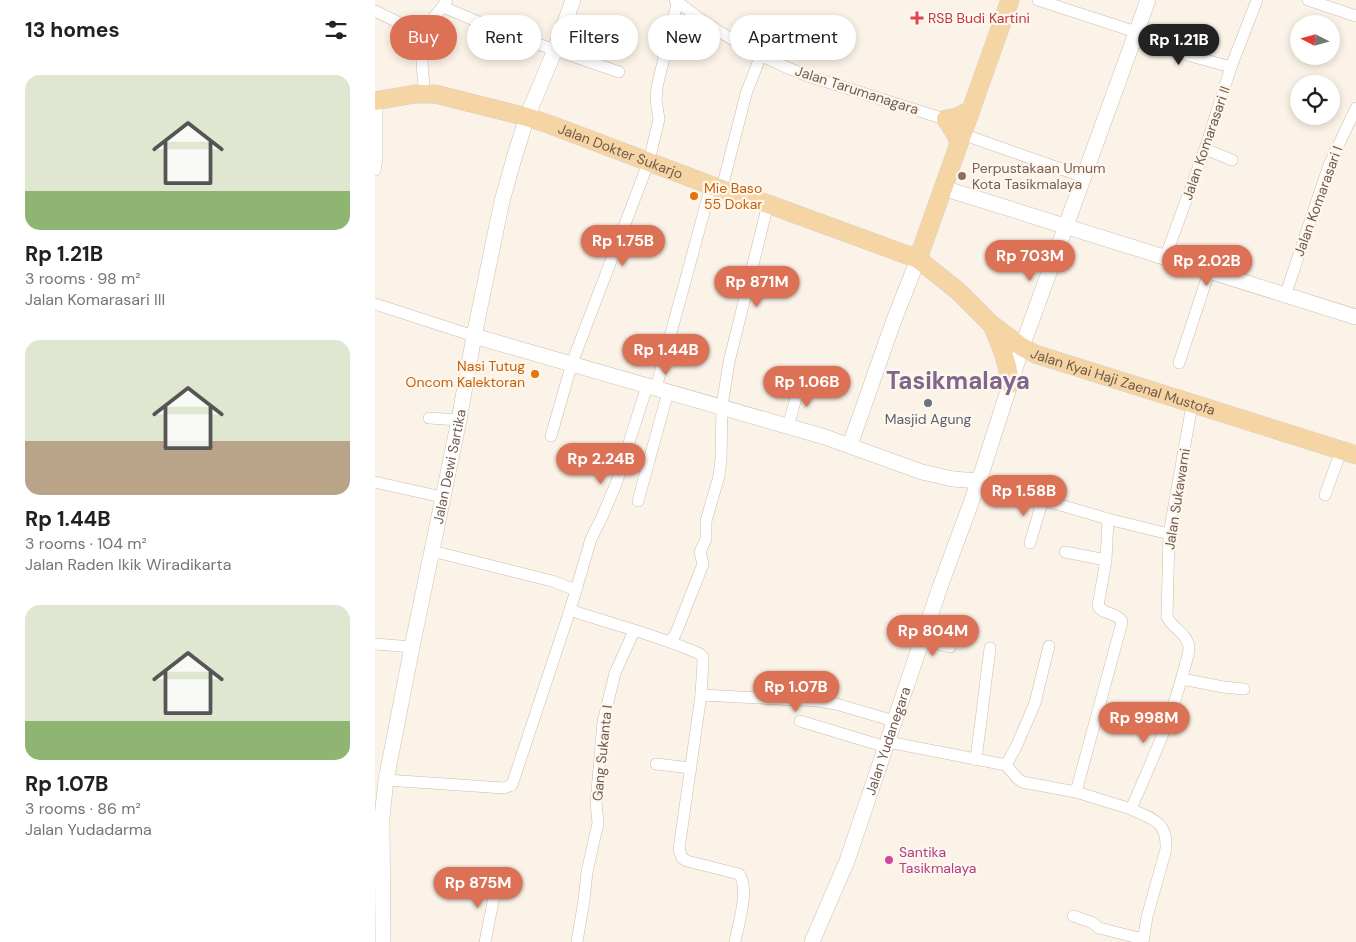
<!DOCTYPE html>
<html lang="en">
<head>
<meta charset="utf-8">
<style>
	body { margin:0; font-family:"DM Sans",sans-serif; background:#f6f6f6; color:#202124; height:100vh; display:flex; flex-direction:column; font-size:19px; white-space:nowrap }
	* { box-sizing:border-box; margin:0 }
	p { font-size:16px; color:#757577 }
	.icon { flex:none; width:28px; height:28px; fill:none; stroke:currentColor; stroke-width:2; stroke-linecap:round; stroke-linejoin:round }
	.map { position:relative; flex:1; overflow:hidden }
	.side { display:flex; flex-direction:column; background:#fff; width:375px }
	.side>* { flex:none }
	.hud { position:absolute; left:15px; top:15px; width:475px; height:45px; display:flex; gap:10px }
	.needle { width:32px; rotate:276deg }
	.buttons { position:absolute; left:915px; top:15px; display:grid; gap:10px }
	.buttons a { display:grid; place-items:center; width:50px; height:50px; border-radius:50%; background:#fff; box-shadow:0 2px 8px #0003; font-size:25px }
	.price { position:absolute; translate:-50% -42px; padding:0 11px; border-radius:18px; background:#dc7155; color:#fff; font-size:16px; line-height:32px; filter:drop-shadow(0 1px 2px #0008) }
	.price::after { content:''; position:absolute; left:50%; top:30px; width:15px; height:11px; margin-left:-8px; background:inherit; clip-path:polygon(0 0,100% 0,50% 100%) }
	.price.current { background:#222; color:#fff }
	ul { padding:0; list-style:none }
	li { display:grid; align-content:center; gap:10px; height:265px; padding:0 25px }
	li span { display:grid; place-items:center; height:155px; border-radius:15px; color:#555 }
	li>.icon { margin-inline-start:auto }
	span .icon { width:90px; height:90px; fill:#fffc; stroke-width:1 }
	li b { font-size:21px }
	h2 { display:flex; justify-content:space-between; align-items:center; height:60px; padding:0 25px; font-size:21px }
	.tag { padding:0 18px; border-radius:22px; background:#fff; box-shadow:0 2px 8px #0003; font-size:18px; line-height:45px }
	.tag.current { background:#dc7155; color:#fff }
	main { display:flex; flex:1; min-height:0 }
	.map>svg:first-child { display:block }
</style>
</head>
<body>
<main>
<section class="side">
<h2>13 homes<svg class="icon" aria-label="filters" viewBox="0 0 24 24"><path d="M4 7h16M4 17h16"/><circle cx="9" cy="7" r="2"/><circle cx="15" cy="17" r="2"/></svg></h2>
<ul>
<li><span style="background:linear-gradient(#dfe7d0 75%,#8fb573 0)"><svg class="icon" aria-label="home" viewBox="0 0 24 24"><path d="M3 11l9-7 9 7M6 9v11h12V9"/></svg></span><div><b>Rp 1.21B</b><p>3 rooms · 98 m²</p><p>Jalan Komarasari III</p></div></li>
<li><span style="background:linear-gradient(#dfe7d0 65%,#b9a48a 0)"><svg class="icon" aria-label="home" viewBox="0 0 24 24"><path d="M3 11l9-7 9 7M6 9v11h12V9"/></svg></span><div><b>Rp 1.44B</b><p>3 rooms · 104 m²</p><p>Jalan Raden Ikik Wiradikarta</p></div></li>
<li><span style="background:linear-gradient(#dfe7d0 75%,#8fb573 0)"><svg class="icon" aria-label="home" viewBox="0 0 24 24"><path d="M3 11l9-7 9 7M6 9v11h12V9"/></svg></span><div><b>Rp 1.07B</b><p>3 rooms · 86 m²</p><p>Jalan Yudadarma</p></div></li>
</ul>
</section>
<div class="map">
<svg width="981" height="942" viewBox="0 0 981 942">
	<rect width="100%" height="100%" fill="#fbf3e7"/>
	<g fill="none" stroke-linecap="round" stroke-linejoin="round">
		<defs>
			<g id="street">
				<path d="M300,0C339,31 384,57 430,75L576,121"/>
				<path d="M663,0L761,32"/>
				<path d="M933,0L981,16"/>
				<path d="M68,7L125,31L244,72"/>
				<path d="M0,11L49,35"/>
				<path d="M758,40L856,67"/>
				<path d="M50,93C47,67 42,42 58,19C62,12 68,8 72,0"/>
				<path d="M587,134L709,177"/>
				<path d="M830,149L857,160"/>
				<path d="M0,170L2,158V101"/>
				<path d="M347,188L371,94L386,55"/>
				<path d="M790,258L830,149L856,67L882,0"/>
				<path d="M910,296L954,165L981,108"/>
				<path d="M0,304L99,336"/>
				<path d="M804,363L834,272"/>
				<path d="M281,388L332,201L335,185"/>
				<path d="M54,418L84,420"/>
				<path d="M413,427L425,383"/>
				<path d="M176,436L197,363L274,161L284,119L281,100L282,87L303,0"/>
				<path d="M604,481L733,519L794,534"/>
				<path d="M0,482L67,497"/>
				<path d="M950,495L966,451"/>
				<path d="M263,501L293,392"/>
				<path d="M655,543L668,499"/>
				<path d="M57,551L177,581L201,590L195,610"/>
				<path d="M690,552L731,560"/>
				<path d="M201,590L216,539L227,517L241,484L272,386"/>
				<path d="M547,640L575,647"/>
				<path d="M296,641L301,633L328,564L325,552L331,539V521L344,476L346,459L347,406L354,362L393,204"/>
				<path d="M0,644L37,647"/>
				<path d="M807,679L848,687L869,689"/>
				<path d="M326,695L443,701L461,704L519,721"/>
				<path d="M425,721L511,747"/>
				<path d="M513,742L631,765L642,778L647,782L701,792L756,809"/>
				<path d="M601,760L615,648"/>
				<path d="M281,764L316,768"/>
				<path d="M631,765L641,747L660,703L674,646"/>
				<path d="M11,780L129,788L137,785L195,610C239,625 283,635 325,654L328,657V661L326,695L304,849L307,858L312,861L364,874C375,889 363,925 360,942"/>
				<path d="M701,792L746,626L747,621C741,612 728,615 723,606L731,560L733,519"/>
				<path d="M698,916L716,922L724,928L768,939"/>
				<path d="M110,942L122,882"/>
				<path d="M202,942L209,900L212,872L223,823L221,803L228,722L240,673L259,631"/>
				<path d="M768,942L772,917L791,849C792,821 779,820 756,809C775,765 796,720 808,673C810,665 814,656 814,647C812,633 797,628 792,617L794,534L817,405"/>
			</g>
			<g id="secondary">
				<path d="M568,188L981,317"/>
				<path d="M99,336L450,437L547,472L578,479L604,481"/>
				<path d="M475,445L519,320L543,259"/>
				<path id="s1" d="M8,942L7,817L11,780L37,647L84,420L99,336L127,201L140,155L152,117L180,50L198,0"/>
				<path id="s2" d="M437,942L472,861L565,587L604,481L647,347L773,0"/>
			</g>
			<g id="primary">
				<path id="s3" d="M0,101L40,94H60L152,117L176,125L335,185L393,204L543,259L583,291L616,324L647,347L660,354L981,455"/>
				<path d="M584,143L580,133L571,119L582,117L596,110"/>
				<path d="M543,259L635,0"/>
				<path d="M617,325C625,344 633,362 635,384"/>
			</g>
		</defs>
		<use href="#street" stroke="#ccbbae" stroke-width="12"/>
		<use href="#secondary" stroke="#d0bdae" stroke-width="16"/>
		<use href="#primary" stroke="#d8d1cd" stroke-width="19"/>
		<use href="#street" stroke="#fff" stroke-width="11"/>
		<use href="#secondary" stroke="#fff" stroke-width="15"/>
		<use href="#primary" stroke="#f5d5a4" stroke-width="18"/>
	</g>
	<path fill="#e0444e" stroke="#fef7ed" stroke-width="2" d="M539.5 10.5h5v5h5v5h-5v5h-5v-5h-5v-5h5z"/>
	<circle fill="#8d6e63" stroke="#fef7ed" stroke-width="2" cx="587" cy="176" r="5"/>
	<g fill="#e8710a" stroke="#fef7ed" stroke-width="2">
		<circle cx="319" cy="196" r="5"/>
		<circle cx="160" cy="374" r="5"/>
	</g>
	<circle fill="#6b7280" stroke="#fef7ed" stroke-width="2" cx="553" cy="403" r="5"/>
	<circle fill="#d1479c" stroke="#fef7ed" stroke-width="2" cx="514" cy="860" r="5"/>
	<g text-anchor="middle" stroke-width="4.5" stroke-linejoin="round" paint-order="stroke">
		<g font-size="14" fill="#be3a42" stroke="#fef7ed" text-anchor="start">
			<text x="553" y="23">RSB Budi Kartini</text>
		</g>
		<g font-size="14" fill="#725a4d" stroke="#fef7ed">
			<text transform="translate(482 90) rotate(18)" y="5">Jalan Tarumanagara</text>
			<text transform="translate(831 143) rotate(-71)" y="5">Jalan Komarasari II</text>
			<text dy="5" stroke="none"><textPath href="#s3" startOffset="255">Jalan Dokter Sukarjo</textPath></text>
			<text transform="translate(943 201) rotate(-70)" y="5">Jalan Komarasari I</text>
			<text dy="5" stroke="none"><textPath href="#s3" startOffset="815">Jalan Kyai Haji Zaenal Mustofa</textPath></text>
			<text dy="5" stroke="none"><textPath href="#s1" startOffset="482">Jalan Dewi Sartika</textPath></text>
			<text transform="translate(802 499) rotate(-81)" y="5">Jalan Sukawarni</text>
			<text dy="5" stroke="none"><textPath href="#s2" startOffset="215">Jalan Yudanegara</textPath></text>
			<text transform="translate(227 753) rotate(-84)" y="5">Gang Sukanta I</text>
		</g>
		<g font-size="14" fill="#785e54" stroke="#fef7ed" text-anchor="start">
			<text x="597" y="173">Perpustakaan Umum<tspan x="597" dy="16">Kota Tasikmalaya</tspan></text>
		</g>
		<g font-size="14" fill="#c56008" stroke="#fef7ed" text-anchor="start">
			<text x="329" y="193">Mie Baso<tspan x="329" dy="16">55 Dokar</tspan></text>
			<text x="150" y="371" text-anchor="end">Nasi Tutug<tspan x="150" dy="16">Oncom Kalektoran</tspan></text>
		</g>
		<g font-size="14" fill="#5b616d" stroke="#fef7ed">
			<text x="553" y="424">Masjid Agung</text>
		</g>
		<g font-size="14" fill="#b23c85" stroke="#fef7ed" text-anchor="start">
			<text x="524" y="857">Santika<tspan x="524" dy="16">Tasikmalaya</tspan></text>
		</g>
		<g font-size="24" font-weight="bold" fill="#80658e" stroke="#fef7ed">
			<text x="583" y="389">Tasikmalaya</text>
		</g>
	</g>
</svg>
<div class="buttons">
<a><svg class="needle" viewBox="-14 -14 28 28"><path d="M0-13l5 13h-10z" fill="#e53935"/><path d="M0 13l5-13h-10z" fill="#757577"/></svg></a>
<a><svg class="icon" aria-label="locate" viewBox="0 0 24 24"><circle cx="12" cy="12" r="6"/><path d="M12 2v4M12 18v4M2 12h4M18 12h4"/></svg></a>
</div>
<b class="price current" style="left:804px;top:66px">Rp 1.21B</b>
<b class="price" style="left:248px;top:267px">Rp 1.75B</b>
<b class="price" style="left:655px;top:282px">Rp 703M</b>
<b class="price" style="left:832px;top:287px">Rp 2.02B</b>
<b class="price" style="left:382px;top:308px">Rp 871M</b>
<b class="price" style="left:291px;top:376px">Rp 1.44B</b>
<b class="price" style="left:432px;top:408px">Rp 1.06B</b>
<b class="price" style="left:226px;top:485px">Rp 2.24B</b>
<b class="price" style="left:649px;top:517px">Rp 1.58B</b>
<b class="price" style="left:558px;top:657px">Rp 804M</b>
<b class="price" style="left:421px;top:713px">Rp 1.07B</b>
<b class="price" style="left:769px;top:744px">Rp 998M</b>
<b class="price" style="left:103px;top:909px">Rp 875M</b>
<div class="hud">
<a class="tag current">Buy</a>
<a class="tag">Rent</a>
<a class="tag">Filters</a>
<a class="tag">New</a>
<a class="tag">Apartment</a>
</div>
</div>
</main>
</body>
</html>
